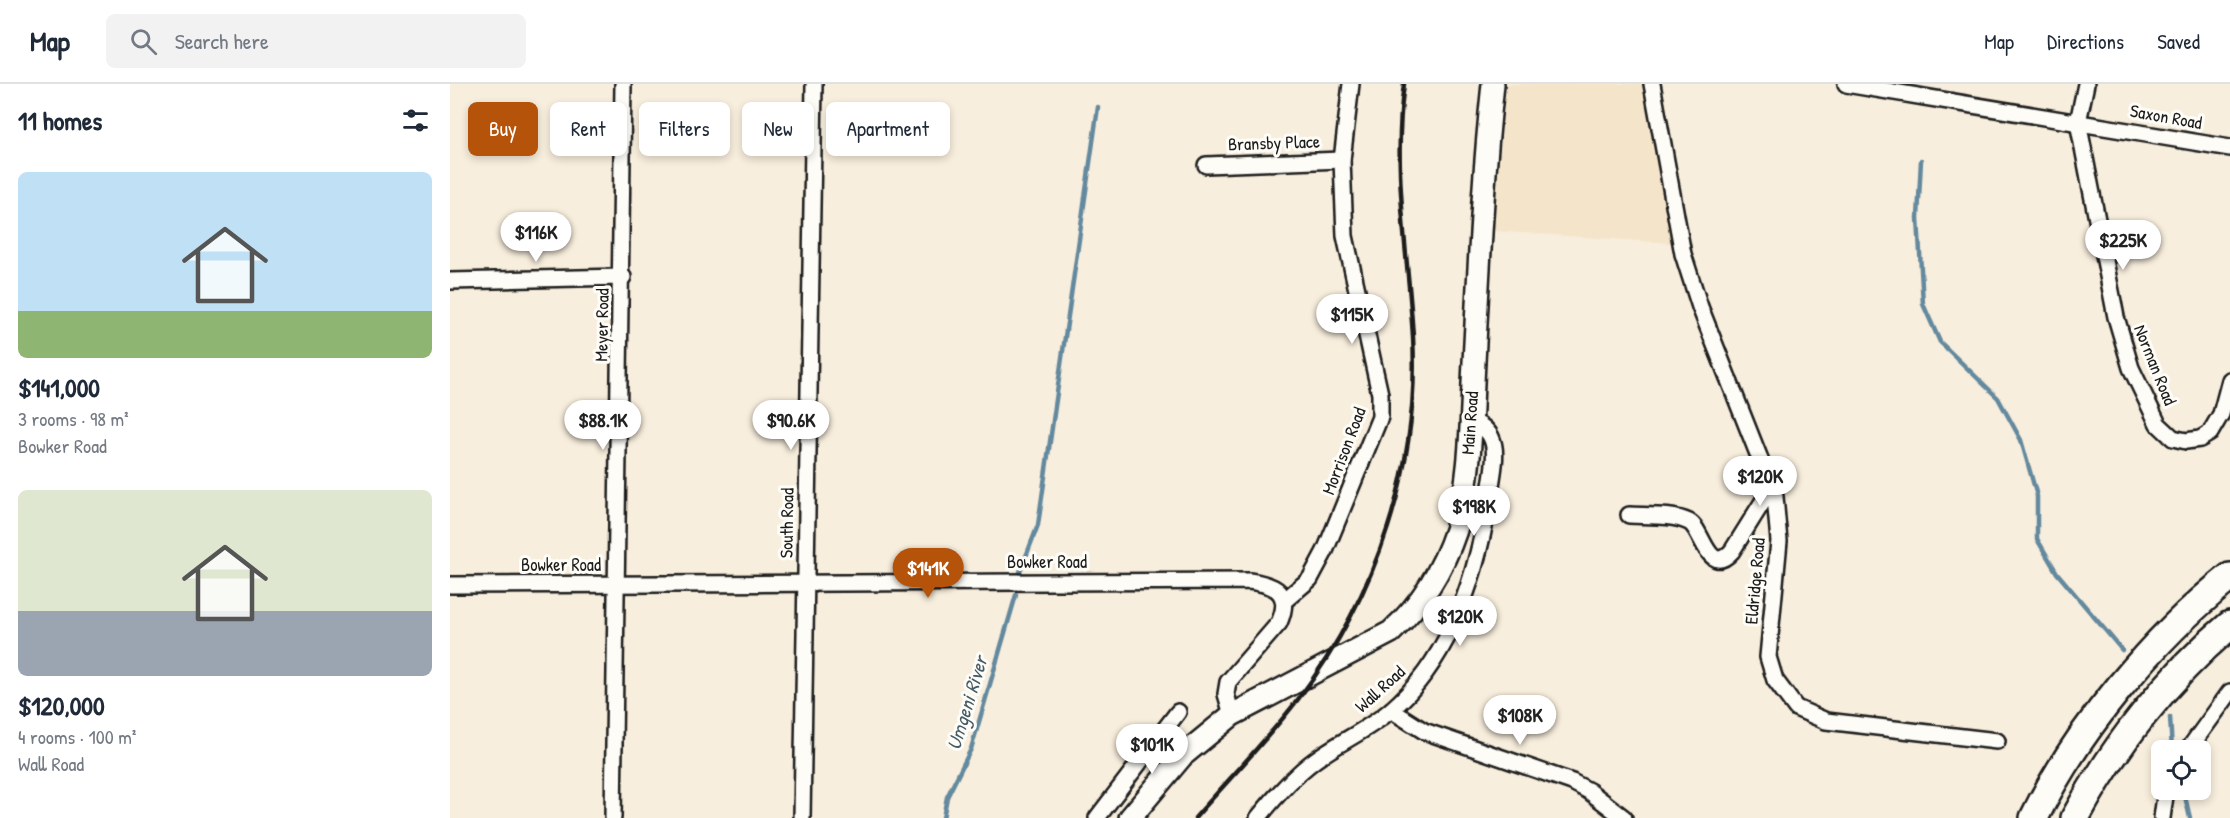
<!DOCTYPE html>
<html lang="en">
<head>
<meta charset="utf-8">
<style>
	body { margin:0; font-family:"Patrick Hand",sans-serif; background:#f2f2f3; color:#1f2937; height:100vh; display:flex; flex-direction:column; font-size:22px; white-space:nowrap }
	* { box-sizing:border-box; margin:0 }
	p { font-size:20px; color:#747a83 }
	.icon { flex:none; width:33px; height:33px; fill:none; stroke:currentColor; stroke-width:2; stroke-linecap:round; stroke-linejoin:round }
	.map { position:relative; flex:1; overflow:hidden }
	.details { display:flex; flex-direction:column; background:#fff; width:450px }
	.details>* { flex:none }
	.banner { position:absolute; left:18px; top:18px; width:570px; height:54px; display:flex; gap:12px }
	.fabs { position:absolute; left:1701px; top:656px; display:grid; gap:12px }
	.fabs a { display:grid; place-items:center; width:60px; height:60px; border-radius:9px; background:#fff; box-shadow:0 3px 9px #0003; font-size:30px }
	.price { position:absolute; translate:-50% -51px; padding:0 14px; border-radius:21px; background:#fff; color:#222; font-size:20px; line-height:39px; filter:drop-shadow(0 2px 3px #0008) }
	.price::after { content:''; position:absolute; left:50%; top:36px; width:18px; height:14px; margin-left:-9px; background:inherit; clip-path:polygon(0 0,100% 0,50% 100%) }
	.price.selected { background:#b45309; color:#fff }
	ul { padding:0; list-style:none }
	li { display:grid; align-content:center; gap:12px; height:318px; padding:0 18px }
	li span { display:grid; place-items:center; height:186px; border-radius:9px; color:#555 }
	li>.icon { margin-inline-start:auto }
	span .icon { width:108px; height:108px; fill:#fffc; stroke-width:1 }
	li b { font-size:26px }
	h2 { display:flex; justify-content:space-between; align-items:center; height:72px; padding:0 18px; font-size:26px }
	.tag { padding:0 21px; border-radius:9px; background:#fff; box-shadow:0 3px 9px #0003; font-size:21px; line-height:54px }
	.tag.selected { background:#b45309; color:#fff }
	header { display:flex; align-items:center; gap:36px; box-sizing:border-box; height:84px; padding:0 30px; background:#fff; border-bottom:2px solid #e0e1e3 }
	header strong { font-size:28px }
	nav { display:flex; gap:33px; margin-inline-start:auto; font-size:21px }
	.search { width:420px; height:54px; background:#f2f2f3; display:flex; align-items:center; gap:15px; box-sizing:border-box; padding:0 21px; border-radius:9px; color:#747a83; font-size:22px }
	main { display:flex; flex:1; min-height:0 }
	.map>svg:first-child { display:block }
</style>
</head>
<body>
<header>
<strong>Map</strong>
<div class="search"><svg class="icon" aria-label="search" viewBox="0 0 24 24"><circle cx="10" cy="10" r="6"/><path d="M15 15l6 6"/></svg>Search here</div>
<nav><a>Map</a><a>Directions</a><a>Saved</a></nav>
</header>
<main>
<section class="details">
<h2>11 homes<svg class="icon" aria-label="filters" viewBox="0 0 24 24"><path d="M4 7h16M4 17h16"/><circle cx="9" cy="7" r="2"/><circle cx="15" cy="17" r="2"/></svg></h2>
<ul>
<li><span style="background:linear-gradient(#bfe0f5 75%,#8fb573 0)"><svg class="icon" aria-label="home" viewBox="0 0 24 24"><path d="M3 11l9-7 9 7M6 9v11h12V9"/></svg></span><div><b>$141,000</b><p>3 rooms · 98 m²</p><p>Bowker Road</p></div></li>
<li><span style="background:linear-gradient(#dfe7d0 65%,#9aa5b1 0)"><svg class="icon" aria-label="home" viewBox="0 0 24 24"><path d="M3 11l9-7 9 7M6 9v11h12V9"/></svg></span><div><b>$120,000</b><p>4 rooms · 100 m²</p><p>Wall Road</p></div></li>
</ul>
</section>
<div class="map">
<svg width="1780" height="734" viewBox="0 0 1780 734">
	<rect width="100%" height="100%" fill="#f8eedd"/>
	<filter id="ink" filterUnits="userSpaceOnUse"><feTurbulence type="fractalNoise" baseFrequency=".0167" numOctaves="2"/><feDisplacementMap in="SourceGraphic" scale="12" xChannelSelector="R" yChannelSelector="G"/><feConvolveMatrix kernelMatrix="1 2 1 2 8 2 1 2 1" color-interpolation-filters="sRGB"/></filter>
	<g filter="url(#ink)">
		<path fill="#f4e4ca" d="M1056,0H1206L1221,159L1043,147Z"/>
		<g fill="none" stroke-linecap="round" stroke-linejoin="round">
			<g stroke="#64899e" stroke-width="4.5">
				<path d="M1471,76L1468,134L1473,220L1490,258L1548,314L1571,356L1587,412V455L1607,489L1672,566"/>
				<path d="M570,488L588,441L648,23"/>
				<path d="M1720,633L1722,666"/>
				<path d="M1734,708L1740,734"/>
				<path d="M493,734L497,713L521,665L566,511"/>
			</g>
			<defs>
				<g id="minor">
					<path d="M1202,0L1233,170L1250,223L1325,413L1329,457L1318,573L1325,596L1346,624L1376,637L1547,657"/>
					<path d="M1396,0L1780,64"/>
					<path d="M1636,0L1628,38L1666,233L1681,284L1708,340L1723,354L1736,357L1750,355L1760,349L1771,330L1780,296"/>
					<path d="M756,81L892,76"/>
					<path d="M0,197L173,193"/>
					<path d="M1179,431C1197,432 1223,430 1239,438C1253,445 1258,494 1282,467L1322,403"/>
					<path d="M0,501L799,497C827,501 842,509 829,539L778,598L776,610L782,631"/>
					<path d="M834,517L860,495L875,467L930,333V310L895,152L892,76L901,0"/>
					<path d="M941,626L974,647L1122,698L1139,707L1174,734"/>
					<path d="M1738,666L1780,608"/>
					<path d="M163,734L173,0"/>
					<path d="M352,734L364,0"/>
					<path d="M647,734L728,628"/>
					<path d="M808,734C825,713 843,692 865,676C889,658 918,646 941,626C1004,572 1030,481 1041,402C1045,375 1052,348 1021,337"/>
					<path d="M1712,734L1716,705"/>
				</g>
				<path id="secondary" d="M680,734L732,672L782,631L941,548C970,521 993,485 1006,446C1022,393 1021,332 1024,278C1029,185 1033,92 1043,0"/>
				<g id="motorway">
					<path d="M1584,734C1626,647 1705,552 1780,493"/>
					<path d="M1625,734C1663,663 1718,593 1780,541"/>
				</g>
			</defs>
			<use href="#minor" stroke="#1c1c1c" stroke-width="20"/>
			<use href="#secondary" stroke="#1c1c1c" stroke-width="26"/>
			<use href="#motorway" stroke="#1c1c1c" stroke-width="32"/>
			<use href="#minor" stroke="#fdfcf7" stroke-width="15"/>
			<use href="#secondary" stroke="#fdfcf7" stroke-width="21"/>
			<use href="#motorway" stroke="#fdfcf7" stroke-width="27"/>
			<path stroke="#1c1c1c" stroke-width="4.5" d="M745,734C780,694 817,656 849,614C927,511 970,382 963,253C958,168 942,85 954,0"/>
		</g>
	</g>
	<g text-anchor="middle" stroke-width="6" stroke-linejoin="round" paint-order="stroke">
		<g font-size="18" fill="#1c1c1c" stroke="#fdfcf7">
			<text transform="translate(1716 33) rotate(10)" y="6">Saxon Road</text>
			<text transform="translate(824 59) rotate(-2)" y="6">Bransby Place</text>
			<text transform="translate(152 241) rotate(-89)" y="6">Meyer Road</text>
			<text transform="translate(1705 281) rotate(68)" y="6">Norman Road</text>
			<text transform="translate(1020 339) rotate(-86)" y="6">Main Road</text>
			<text transform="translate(894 367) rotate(-69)" y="6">Morrison Road</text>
			<text transform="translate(337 439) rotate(-89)" y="6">South Road</text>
			<text x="597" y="484">Bowker Road</text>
			<text x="111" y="487">Bowker Road</text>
			<text transform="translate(1305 497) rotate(-85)" y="6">Eldridge Road</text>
			<text transform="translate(930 605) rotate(-42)" y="6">Wall Road</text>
		</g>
		<g font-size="20" font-style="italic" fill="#465b68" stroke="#fdfcf7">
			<text transform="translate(517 619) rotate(-73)" y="7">Umgeni River</text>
		</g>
	</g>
</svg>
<div class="fabs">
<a><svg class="icon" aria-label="locate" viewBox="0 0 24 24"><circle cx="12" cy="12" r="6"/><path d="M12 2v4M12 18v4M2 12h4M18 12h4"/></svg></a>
</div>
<b class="price" style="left:86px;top:179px">$116K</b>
<b class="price" style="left:1673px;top:187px">$225K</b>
<b class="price" style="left:902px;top:261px">$115K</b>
<b class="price" style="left:153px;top:367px">$88.1K</b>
<b class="price" style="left:341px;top:367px">$90.6K</b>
<b class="price" style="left:1310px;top:423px">$120K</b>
<b class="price" style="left:1024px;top:453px">$198K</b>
<b class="price selected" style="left:478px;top:515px">$141K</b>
<b class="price" style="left:1010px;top:563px">$120K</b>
<b class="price" style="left:1070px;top:662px">$108K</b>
<b class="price" style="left:702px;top:691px">$101K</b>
<div class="banner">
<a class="tag selected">Buy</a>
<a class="tag">Rent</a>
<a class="tag">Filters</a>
<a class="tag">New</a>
<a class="tag">Apartment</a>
</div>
</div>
</main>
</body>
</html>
